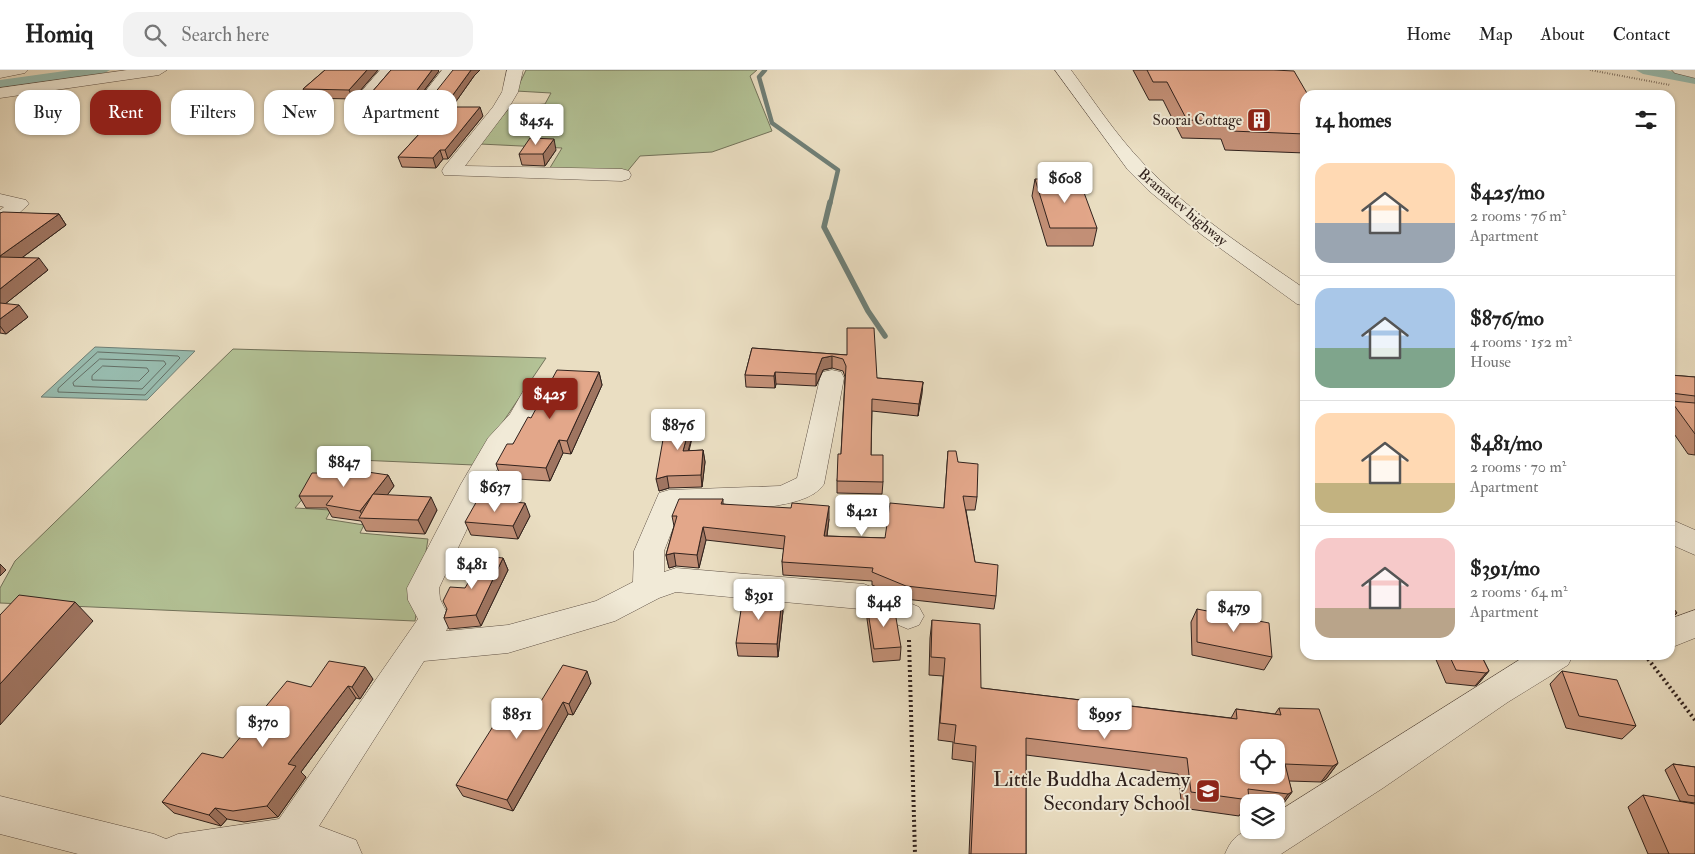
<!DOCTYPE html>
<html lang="en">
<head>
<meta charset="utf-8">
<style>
	body { margin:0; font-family:"IM FELL Double Pica",serif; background:#f2f2f2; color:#222; height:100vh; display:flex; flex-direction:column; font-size:19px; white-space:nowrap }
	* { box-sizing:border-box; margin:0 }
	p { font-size:16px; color:#767676 }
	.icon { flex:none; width:28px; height:28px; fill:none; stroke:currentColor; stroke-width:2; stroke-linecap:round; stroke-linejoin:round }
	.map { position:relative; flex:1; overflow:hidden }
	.panel { position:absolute; left:1300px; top:20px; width:375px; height:570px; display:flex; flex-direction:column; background:#fff; border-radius:15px; box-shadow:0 1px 4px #0004 }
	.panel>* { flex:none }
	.guide { position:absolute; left:15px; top:20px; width:475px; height:45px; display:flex; gap:10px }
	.buttons { position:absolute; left:1240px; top:669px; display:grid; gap:10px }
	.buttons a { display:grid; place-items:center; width:45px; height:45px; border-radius:10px; background:#fff; box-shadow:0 1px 4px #0004; font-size:25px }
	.price { position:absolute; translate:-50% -42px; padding:0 11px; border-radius:5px; background:#fff; color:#222; font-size:16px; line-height:32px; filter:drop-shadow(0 1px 2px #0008) }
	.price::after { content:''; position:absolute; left:50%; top:30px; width:15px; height:11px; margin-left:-8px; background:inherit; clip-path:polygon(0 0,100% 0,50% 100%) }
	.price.on { background:#8f2418; color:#fff }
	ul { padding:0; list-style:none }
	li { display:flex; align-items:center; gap:15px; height:125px; padding:0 15px }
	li+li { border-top:1px solid #e0e0e0 }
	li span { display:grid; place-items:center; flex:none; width:140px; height:100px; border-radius:15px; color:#555 }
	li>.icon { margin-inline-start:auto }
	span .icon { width:60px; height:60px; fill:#fffc; stroke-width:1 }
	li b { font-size:21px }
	h2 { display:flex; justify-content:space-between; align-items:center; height:60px; padding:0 15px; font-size:21px }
	.pill { padding:0 18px; border-radius:15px; background:#fff; box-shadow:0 1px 4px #0004; font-size:18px; line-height:45px }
	.pill.on { background:#8f2418; color:#fff }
	header { display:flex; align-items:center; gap:30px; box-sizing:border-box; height:70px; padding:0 25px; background:#fff; border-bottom:1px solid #e0e0e0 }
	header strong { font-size:24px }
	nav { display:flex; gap:28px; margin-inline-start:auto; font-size:18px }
	.search { width:350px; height:45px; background:#f2f2f2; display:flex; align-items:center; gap:12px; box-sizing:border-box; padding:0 18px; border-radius:15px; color:#767676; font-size:19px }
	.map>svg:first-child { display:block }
</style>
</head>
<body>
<header>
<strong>Homiq</strong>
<div class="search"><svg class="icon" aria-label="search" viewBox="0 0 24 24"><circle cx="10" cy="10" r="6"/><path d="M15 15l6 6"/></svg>Search here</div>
<nav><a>Home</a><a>Map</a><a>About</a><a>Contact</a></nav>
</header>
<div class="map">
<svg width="1695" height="784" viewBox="0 0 1695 784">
	<rect width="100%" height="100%" fill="#eadec2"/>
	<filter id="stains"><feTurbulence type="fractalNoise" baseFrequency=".004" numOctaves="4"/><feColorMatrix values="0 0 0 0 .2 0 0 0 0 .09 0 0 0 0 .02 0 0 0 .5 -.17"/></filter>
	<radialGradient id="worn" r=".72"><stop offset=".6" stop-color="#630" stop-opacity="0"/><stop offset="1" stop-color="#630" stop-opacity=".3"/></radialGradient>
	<g fill="#b3c296" stroke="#72725a">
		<path d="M526,0H757L750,6L772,61L712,82L640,86L626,103L548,101L562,78L480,74L510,37L545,34L551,23L516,21Z"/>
		<path d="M233,279L546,288L474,395L335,389L295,438L331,440L326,449L364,455L360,463L428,469L415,551L0,533V518L15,491Z"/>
	</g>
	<path fill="#98bcaf" stroke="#6f7e75" d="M95,277H96L195,281L147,330L41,327Z"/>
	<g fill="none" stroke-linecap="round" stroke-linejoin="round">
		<g stroke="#646f66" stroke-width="1">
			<path d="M98,282L178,286L180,288L145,325L58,322V319Z"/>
			<path d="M100,289L164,291L166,294L142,319L74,316L73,313Z"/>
			<path d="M103,296L147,298L149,301L139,311L92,310V306Z"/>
		</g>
		<path stroke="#6f7e75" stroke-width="4.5" d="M765,0L759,7L772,53L838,100L830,134"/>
		<path stroke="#6f7e75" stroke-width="5.5" d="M830,132L824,157L868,241L885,266"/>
		<g fill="#98bcaf" fill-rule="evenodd">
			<path d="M72,0H110L103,4L0,18V10Z"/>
			<path d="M1636,0H1665L1695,6V14L1643,4Z"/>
		</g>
		<defs>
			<g id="minor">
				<path d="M0,0H28L25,3L0,8Z"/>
				<path d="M127,0H167L159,5L0,28V18Z"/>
				<path d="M380,0H396L365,37H353L351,34L353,31Z"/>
				<path d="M442,0H458L432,34H420L418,31Z"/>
				<path d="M507,0H523L518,22L508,39L465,96L622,99L629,101L631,105L629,109L622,111L444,105L442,101L444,97L493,37L502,22Z"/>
				<path d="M1055,0H1071C1094,31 1116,65 1143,93C1190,143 1249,180 1305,219V236L1297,234L1202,165L1148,120L1128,100Z"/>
				<path d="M1672,0H1695V8L1675,3Z"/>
				<path d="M0,124L26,130L29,134L7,154L0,156V140L4,137L0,136Z"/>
				<path d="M832,300L841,302L844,308L824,414C806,444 713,439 680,440L664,481V502L676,498L864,514L919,537L924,546L919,555L908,559L860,539L676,522L659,528L615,551L508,583L424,591L319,756L356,770L362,784H78L0,764V726L154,764L166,769L178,764L279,749L418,549L408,530L407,518L461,414L488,368L510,344L525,318L534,316L543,318L547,324L530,355L508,380L485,421L439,518L440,529L451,551L446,561L508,555L596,531L633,512L634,481L659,423L669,420L780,416L797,408L820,308L823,302Z"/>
				<path d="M1670,449L1695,460V485L1670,474Z"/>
				<path d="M1695,540V568L1670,578V549Z"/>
				<path d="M1527,585H1573L1568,595L1508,632L1383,718L1281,784H1225C1236,757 1251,760 1276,760V743Z"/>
			</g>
		</defs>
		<use href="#minor" stroke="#5f5146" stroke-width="1"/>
		<path stroke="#31221d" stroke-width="2" stroke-dasharray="0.5 2" stroke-linecap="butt" d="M1590,0L1670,15"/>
		<g stroke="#31221d" stroke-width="4" stroke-dasharray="2 3" stroke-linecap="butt">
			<path d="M909,570L915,784"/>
			<path d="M1645,585L1695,650"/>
		</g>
		<use href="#minor" fill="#f1ead7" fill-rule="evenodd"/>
	</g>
	<g fill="#c39077" stroke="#31221d">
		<path d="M325,0H378L353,29L307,28L303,19Z"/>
		<path d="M391,0H438L439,1L418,29H430L474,6L452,37L483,46L448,89H443L436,98L402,97L398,87L441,40L393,39L391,32L394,29H374L372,22Z"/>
		<path d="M1133,0H1274L1305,25V83L1225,80L1221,69L1182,68L1163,30H1149Z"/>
		<path d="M556,80L545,96L522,95L519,84Z"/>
		<path d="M1035,109L1097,158L1093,176H1047L1032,126Z"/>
		<path d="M0,143L59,144L66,155L23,187L48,200L5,234L28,247L6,264L0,263Z"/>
		<path d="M752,278L847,285L877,308L923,312L918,346L872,341L871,385L883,412L882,424L837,423V411L841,384L845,307L843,301L832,298L823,300L816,316L776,314L775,318L746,317L745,305Z"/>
		<path d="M599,302L602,315L571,384L563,383L550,411L501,408L496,394L513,374L531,348Z"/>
		<path d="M1670,305L1695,307V385L1688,384L1670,358Z"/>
		<path d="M692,348L694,360L689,381L703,380L705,392L702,417L669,418L659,421Z"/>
		<path d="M948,381L958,392L977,427L975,440H966L975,492L996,526L994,539L905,529L872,515V511L783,505L782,492L784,479L706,470L699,498L676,496L669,498L666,485L674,456L672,446L723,429V434L829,449L827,466L885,468L944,438Z"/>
		<path d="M388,405L394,416L387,425L437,440L425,464L366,461L361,451L332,447L327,438H306L299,426Z"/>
		<path d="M530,446L518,469L471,465L465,452Z"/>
		<path d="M503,488L508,500L481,556L449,559L444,548L447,539L465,518Z"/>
		<path d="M1670,534L1677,543L1670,550Z"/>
		<path d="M867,536L901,577L900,590L873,592L867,549Z"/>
		<path d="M1197,539L1272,587L1264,600L1192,585L1191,552Z"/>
		<path d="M783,541L778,587L738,586L736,573Z"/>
		<path d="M932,550L981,618L1231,648L1236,639L1275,644L1279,638L1338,693L1326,709L1321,712L1289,711L1292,722L1280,738L1277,740L1276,732H1249V737L1245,736L1239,746L1182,738L1178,704L1026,685V784H969L973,692L952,689L953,672L938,670L943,606L929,605L930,568Z"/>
		<path d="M1434,585H1481L1489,601L1478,614L1475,616L1446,613Z"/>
		<path d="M1562,601L1636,656L1622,669L1566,658L1550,614Z"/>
		<path d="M373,609L360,629L356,628L301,702L306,707L278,747L244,752L227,749L221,756L174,743L162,732L223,688L311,617Z"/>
		<path d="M591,613L573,645L568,644L513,741L463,726L456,715L532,646Z"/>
		<path d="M1673,694L1695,697V733L1680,731L1665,700Z"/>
		<path d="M1643,725L1695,784H1648L1628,737Z"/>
	</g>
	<g fill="#9f7561" stroke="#31221d">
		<path d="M367,0H378L353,29L349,20Z"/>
		<path d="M432,0H438L439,1L416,31L414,24Z"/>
		<path d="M471,0H480L474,6L450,40L447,33Z"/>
		<path d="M480,37L483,46L448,89L445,80Z"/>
		<path d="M554,69L556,80L545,96L543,84Z"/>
		<path d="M440,80L443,89L436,98L433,88Z"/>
		<path d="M59,144L66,155L8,198L0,186Z"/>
		<path d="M39,188L48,200L0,238V219Z"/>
		<path d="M19,235L28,247L6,264L0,256V249Z"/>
		<path d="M832,286V298L823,300L816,316V304L822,288Z"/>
		<path d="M599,302L602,315L571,384L567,371Z"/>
		<path d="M775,302L776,314L775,318L774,306Z"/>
		<path d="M923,312L922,324L918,346L919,334Z"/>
		<path d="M692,348L694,360L685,392L683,381Z"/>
		<path d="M559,370L563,383L550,411L546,398Z"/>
		<path d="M703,380L705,392L702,417L701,405Z"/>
		<path d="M388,405L394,416L370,448H364L360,441Z"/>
		<path d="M667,406L669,418L659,421L656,409Z"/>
		<path d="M431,427L437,440L425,464L418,450Z"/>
		<path d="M525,433L530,446L518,469L513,456Z"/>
		<path d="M829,436V449L825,480L824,466Z"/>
		<path d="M703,457L706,470L699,498L697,485Z"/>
		<path d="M674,483L676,496L669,498L666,485Z"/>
		<path d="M503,488L508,500L481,556L476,545Z"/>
		<path d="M0,494L6,500L0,506Z"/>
		<path d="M782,528L783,541L778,587L777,574Z"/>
		<path d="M75,532L93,551L0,655V614Z"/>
		<path d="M365,597L373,609L360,629L352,617Z"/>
		<path d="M587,601L591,613L573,645L569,634Z"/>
		<path d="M1489,601L1478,614L1475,616L1486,603Z"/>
		<path d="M348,616L356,628L301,702L306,707L278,747L267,736L288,694Z"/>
		<path d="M563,632L568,644L513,741L507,730Z"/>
		<path d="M1338,693L1326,709L1321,712L1333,696Z"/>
		<path d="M1292,722L1280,738L1277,740L1288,724Z"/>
		<path d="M215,738L227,749L221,756L209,745Z"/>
	</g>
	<g fill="#e3a78a" stroke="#31221d" fill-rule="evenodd">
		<path d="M325,0H367L349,20L303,19Z"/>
		<path d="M391,0H432L414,24L418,29H430L453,0H471L447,33L391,32L400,22H372Z"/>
		<path d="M1147,0H1274L1294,1L1308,25H1305V64L1231,61L1226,51L1187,50L1167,12H1153Z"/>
		<path d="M444,37H480L445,80H440L433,88L398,87Z"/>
		<path d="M530,68L554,69L543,84H519Z"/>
		<path d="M1035,109H1079L1097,158H1050Z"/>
		<path d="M3,142L59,144L0,186V143Z"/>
		<path d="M0,187L39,188L0,219Z"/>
		<path d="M0,233L19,235L0,249Z"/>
		<path d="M847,258H874L877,308L923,312L919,334L872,329L871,385H883V412L837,411L838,384H841L846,296L843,289L832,286L822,288L816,304L775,302L774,306L745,305L752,278L847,285Z"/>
		<path d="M557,300L599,302L567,371L559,370L546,398L496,394L507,374H513L528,347L531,348Z"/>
		<path d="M1670,305L1695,307V326L1671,323L1670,321Z"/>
		<path d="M1671,331L1695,333V364Z"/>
		<path d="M667,347L692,348L683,381L703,380L701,405L667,406L656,409Z"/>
		<path d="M948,381H956L958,392L978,394L977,427L963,426L975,492L998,495L996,526L906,516L872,502L873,498L782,492L785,466L703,457L697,485L674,483L666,485L677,446H672L679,429H723L721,434L791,438L792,433L829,436L824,466L885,468L890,433L944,438Z"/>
		<path d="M354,400L388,405L360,441L326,435L333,426H299L312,403H352Z"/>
		<path d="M373,424L431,427L418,450L359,448Z"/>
		<path d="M478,429L525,433L513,456L465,452Z"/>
		<path d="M484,486L503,488L476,545L444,548L447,539L443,531L450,517L465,518Z"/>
		<path d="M19,525L75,532L0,614V545Z"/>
		<path d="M743,527L782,528L777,574L736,573Z"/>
		<path d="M871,533L895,542L901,577L874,579L867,536L871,535Z"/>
		<path d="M1670,534L1677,543H1670Z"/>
		<path d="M1197,539L1269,553L1272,587L1197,572Z"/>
		<path d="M932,550L980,554L981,618L1237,649L1236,639L1281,645L1279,638L1319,639L1338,693L1333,696L1285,694L1292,722L1288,724L1248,719L1249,730L1191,722L1187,688L1026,668V784H971L976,676L954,673L956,655L940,653L945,588L931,587ZM1249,678H1276V705H1249Z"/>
		<path d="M1449,585H1481L1489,601L1486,603L1456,600Z"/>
		<path d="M329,591L365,597L352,617L348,616L288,694L296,696L267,736L233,741L215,738L209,745L162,732L202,683L223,688L287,611L311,617Z"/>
		<path d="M563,595L587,601L569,634L563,632L507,730L456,715L504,639L532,646Z"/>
		<path d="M1562,601L1617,610L1636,656L1579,646Z"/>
		<path d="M1673,694L1695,697V726L1688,725Z"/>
		<path d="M1643,725L1695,734V784H1669Z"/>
	</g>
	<defs>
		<symbol id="building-square" viewBox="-11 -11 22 22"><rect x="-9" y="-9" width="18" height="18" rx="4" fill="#8f2418" stroke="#f1ead7"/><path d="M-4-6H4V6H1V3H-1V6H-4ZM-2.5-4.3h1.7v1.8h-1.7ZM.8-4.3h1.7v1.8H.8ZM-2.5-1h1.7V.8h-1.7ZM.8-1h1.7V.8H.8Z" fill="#fff"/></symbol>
		<symbol id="school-square" viewBox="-11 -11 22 22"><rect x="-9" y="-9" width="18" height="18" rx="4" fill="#8f2418" stroke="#f1ead7"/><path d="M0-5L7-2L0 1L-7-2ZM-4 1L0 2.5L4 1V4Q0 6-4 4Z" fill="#fff"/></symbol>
	</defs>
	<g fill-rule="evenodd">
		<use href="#building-square" x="1245" y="36" width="28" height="28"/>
		<use href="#school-square" x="1194" y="707" width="28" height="28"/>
	</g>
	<g text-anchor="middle" stroke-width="4" stroke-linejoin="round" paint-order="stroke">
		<g font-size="15" fill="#31221d" stroke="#f1ead7" text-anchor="end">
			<text x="1242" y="55">Soorai Cottage</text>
		</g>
		<g font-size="15" fill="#31221d" stroke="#f1ead7">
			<text transform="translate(1183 137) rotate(40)" y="5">Bramadev highway</text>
		</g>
		<g font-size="21" fill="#31221d" stroke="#f1ead7" text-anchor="end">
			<text x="1190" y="716">Little Buddha Academy<tspan x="1190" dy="24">Secondary School</tspan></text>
		</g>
	</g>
	<rect width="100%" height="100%" filter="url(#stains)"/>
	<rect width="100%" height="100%" fill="url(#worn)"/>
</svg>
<div class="buttons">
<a><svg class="icon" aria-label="locate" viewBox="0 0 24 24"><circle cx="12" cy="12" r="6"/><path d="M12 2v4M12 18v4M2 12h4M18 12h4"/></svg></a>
<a><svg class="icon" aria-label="layers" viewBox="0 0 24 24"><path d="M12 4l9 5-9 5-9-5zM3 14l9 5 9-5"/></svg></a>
</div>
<b class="price" style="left:536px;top:76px">$454</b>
<b class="price" style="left:1065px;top:134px">$608</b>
<b class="price on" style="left:550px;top:350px">$425</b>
<b class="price" style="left:678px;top:381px">$876</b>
<b class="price" style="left:344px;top:418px">$847</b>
<b class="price" style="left:495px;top:443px">$637</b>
<b class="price" style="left:862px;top:467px">$421</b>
<b class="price" style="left:472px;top:520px">$481</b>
<b class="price" style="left:759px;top:551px">$391</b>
<b class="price" style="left:884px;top:558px">$448</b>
<b class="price" style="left:1234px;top:563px">$479</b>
<b class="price" style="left:517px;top:670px">$851</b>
<b class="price" style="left:1105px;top:670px">$995</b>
<b class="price" style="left:263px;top:678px">$370</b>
<div class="guide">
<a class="pill">Buy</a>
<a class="pill on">Rent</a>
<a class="pill">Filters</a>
<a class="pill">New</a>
<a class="pill">Apartment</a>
</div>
<section class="panel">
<h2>14 homes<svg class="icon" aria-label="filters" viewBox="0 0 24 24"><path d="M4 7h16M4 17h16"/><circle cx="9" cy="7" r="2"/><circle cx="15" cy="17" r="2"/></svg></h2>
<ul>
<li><span style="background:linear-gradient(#ffd9b3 60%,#9aa5b1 0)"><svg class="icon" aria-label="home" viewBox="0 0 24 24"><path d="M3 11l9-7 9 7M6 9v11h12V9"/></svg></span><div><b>$425/mo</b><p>2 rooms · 76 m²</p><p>Apartment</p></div></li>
<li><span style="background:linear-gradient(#a9c7e8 60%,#7fa58c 0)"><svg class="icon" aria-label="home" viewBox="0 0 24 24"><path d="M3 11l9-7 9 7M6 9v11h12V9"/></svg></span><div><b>$876/mo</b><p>4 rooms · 152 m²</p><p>House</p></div></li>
<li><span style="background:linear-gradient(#ffd9b3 70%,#c2b280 0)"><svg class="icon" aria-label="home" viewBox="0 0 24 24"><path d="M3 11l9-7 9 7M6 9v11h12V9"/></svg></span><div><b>$481/mo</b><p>2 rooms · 70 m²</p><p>Apartment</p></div></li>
<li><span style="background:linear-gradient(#f6c9c9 70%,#b9a48a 0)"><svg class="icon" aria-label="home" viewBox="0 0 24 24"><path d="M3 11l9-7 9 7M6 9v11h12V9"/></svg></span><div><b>$391/mo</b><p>2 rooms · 64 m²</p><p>Apartment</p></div></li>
</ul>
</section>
</div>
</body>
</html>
